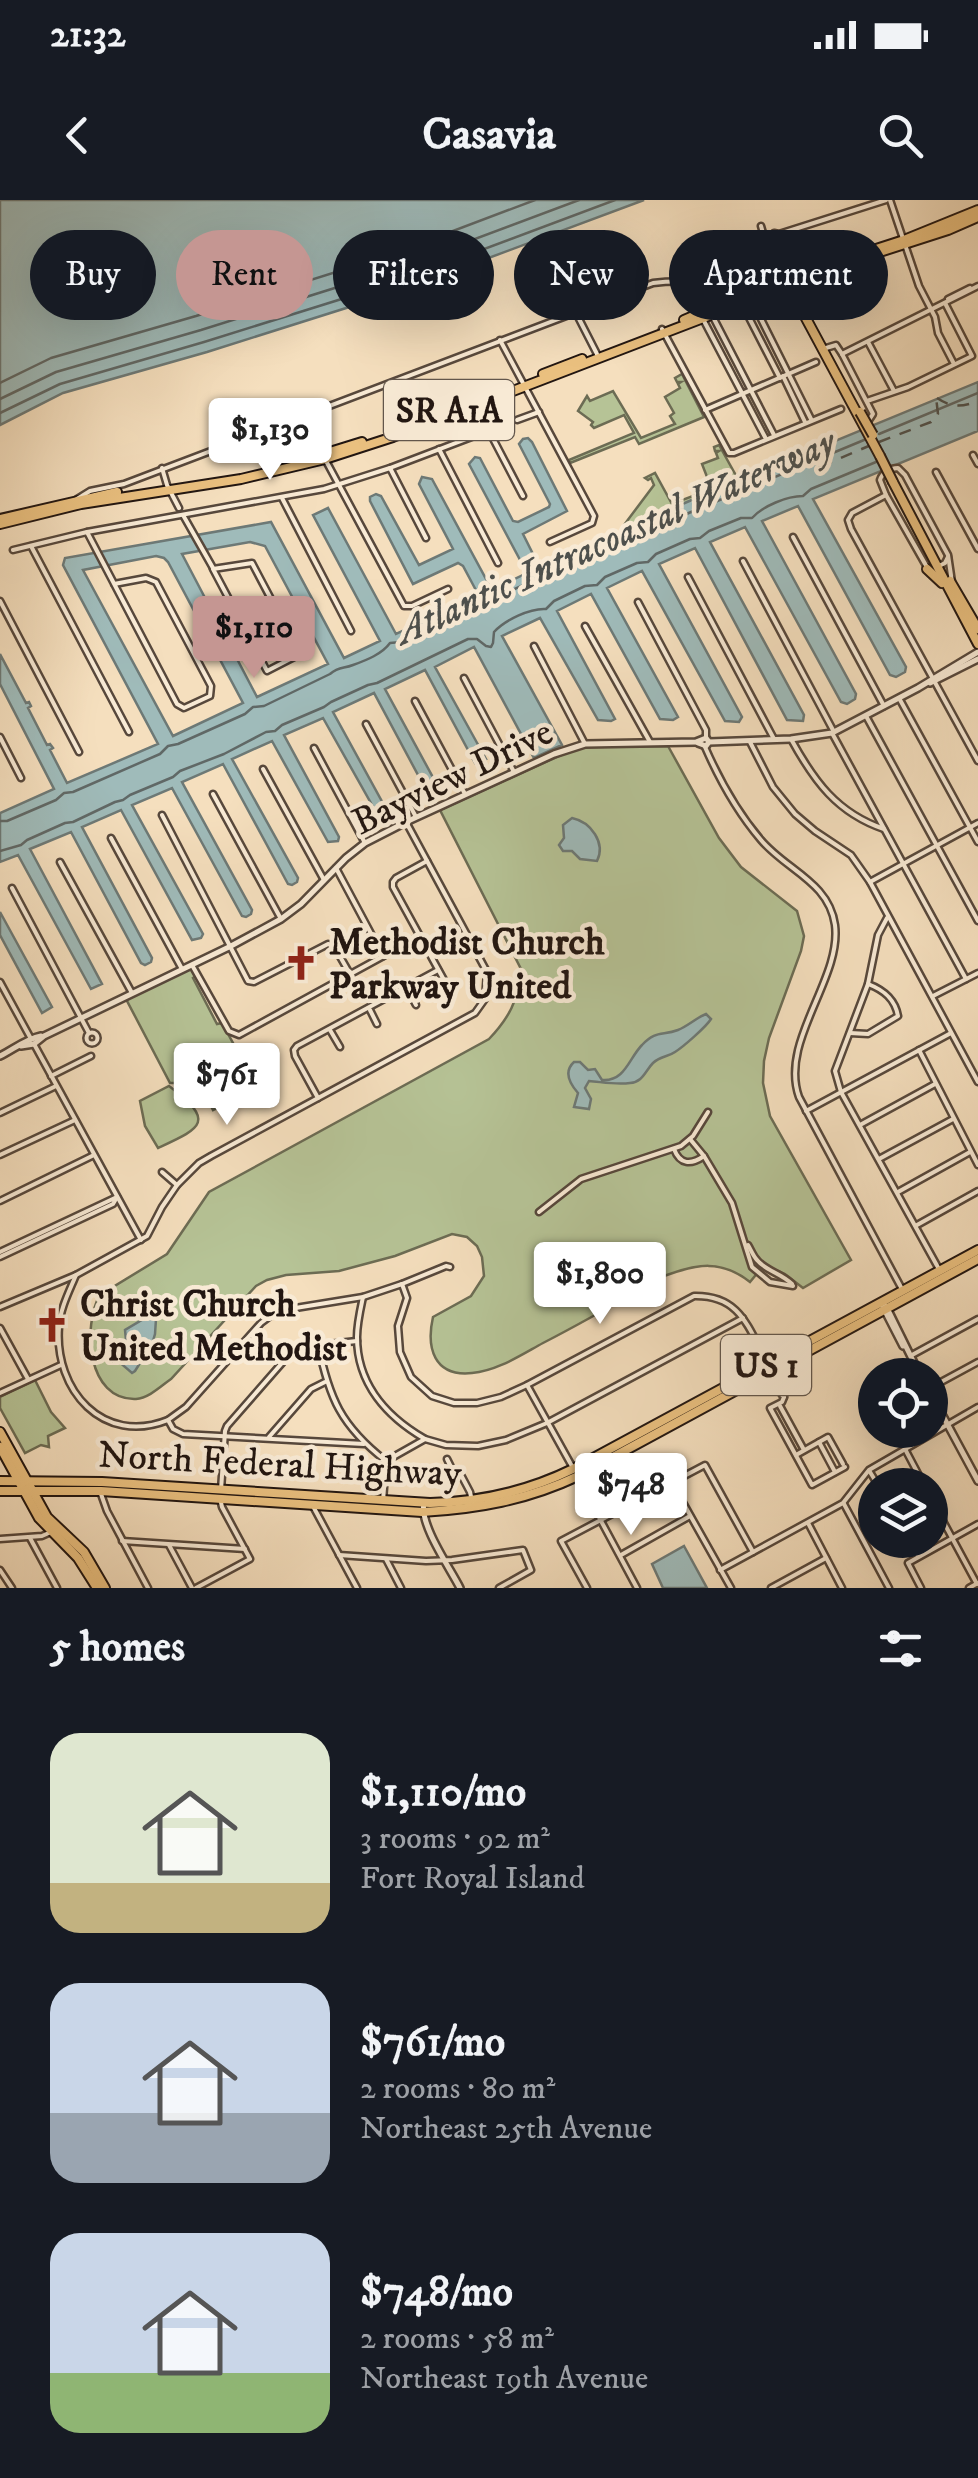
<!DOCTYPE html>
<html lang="en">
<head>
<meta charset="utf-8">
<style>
	body { margin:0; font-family:"IM FELL DW Pica",serif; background:#20242c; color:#f1f3f6; height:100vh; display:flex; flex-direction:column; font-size:38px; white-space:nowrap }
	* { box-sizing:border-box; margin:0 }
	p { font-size:32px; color:#9ea1a6 }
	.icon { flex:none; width:55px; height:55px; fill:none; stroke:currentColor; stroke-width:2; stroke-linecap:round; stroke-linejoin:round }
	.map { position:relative; height:1388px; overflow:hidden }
	.panel { display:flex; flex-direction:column; background:#171b24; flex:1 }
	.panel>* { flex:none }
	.top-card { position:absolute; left:30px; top:30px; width:920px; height:90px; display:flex; gap:20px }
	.buttons { position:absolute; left:858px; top:1158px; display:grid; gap:20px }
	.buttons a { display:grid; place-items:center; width:90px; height:90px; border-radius:50%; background:#171b24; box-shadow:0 10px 40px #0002; font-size:50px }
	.price { position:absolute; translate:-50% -85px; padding:0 22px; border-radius:10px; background:#fff; color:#222; font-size:32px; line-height:65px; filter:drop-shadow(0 2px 5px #0008) }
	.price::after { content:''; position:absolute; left:50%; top:60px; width:30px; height:22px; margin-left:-15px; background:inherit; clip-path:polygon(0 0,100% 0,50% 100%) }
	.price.current { background:#c59692; color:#111 }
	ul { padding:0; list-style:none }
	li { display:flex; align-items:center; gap:30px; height:250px; padding:0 50px }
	li span { display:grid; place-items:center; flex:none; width:280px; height:200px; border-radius:30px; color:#555 }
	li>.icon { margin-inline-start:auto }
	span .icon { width:120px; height:120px; fill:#fffc; stroke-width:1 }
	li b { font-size:42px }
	h2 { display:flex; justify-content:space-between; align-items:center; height:120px; padding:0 50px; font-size:42px }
	.chip { padding:0 35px; border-radius:45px; background:#171b24; box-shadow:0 10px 40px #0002; font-size:35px; line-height:90px }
	.chip.current { background:#c59692; color:#111 }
	.status { display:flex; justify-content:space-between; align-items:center; height:70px; padding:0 50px; background:#171b24; direction:ltr }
	.status svg { height:28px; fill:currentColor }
	header { display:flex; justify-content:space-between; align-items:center; height:130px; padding:0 50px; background:#171b24; font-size:45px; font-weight:700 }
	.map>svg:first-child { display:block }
</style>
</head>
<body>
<div class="status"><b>21:32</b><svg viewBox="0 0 49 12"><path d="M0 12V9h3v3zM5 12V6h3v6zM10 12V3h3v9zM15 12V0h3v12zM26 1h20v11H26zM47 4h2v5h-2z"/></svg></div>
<header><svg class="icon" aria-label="back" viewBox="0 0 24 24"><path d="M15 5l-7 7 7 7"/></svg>Casavia<svg class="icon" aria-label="search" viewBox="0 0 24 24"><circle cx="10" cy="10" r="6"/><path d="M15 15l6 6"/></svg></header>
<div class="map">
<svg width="978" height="1388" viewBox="0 0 978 1388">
	<rect width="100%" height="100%" fill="#f5dfbe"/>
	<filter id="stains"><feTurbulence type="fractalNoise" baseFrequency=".002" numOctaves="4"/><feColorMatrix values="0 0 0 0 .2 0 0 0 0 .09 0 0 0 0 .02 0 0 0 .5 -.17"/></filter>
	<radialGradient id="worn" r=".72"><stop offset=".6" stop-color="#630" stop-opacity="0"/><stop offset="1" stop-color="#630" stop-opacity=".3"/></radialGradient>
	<g fill="#b6c396" stroke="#6c6c54" stroke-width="2.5">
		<path d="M682,174L704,217L639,244L635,237L570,263L569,260L634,233L624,215L594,228L591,225L593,222L578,211L587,196L590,201L613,191L641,238L675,224L670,216L674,213L665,197L680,188L678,184L681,182H677L675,178Z"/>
		<path d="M719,245L739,281L622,332L624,325L654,285L651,278L648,280L645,278L655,273L672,304L701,293L706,287L705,284L709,282L702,264L718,258L716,253L719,251H715L714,247Z"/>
		<path d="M668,546L719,638L741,667L797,711L804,736L801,751L769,838L764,861L763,883L770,916L851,1060L803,1088L785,1074L764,1065L750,1082C721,1059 697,1064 664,1076C624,1099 584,1122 543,1143C521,1155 497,1171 472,1173C434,1177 426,1148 433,1117L471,1096L484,1076L482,1057L477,1046L467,1037L452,1034L395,1056L339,1071L286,1075L267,1080L256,1086L171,1179C161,1186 149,1198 136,1199C87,1201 82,1126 100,1095L167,1054L209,992L489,839C510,817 517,801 522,771L440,610L570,551L586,547Z"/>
		<path d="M188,768L193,770L196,776L193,778L217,824L222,823L239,854L180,883H170L126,799Z"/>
		<path d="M253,862L264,886L213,910L202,887Z"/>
		<path d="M169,886C217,922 201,928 158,948L145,926L140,901Z"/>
		<path d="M35,1180L51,1212L65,1228L48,1236L49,1247L41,1245L25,1253L0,1208V1197Z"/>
	</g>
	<g fill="#9fbbba" stroke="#6d7976" stroke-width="2.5" fill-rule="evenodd">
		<path d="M0,0H644L400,91L207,152L63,193L0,225Z"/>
		<path d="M978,182V231L813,299L906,467L905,472L896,477L890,475L798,306L762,321L856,494L855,499L847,504L841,502L745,327L710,342L804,515L803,521L787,520L695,348L659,364L742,517L739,522L725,521L642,371L607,388L678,517L673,520L660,519L591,394L557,411L615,519L611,521L598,520L540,418L502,436L562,545L534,558L474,447L435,467L486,559L475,563L425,470L385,489L436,583L435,587L429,590L425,588L374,493L333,512L385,607L379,612H376L323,518L284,535L339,637L338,641L328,642L272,541L232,559L298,678L297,682L292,685L288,684L223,564L182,582L252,710L251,714L246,717L242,716L172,588L132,605L203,734L201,738L192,740L121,610L82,627L152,758L151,762L145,765L141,763L71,632L30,649L102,784L91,789L18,655L0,662V613L54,589L0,484V454L26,503L29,502L31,506L28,508L47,545L50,544L53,548L50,550L67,583L158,544L63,365L65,358L271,322L344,458L380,441L313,315L328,308L396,434L474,399L478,394L463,366L458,363L413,384L370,301V297L376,294L381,296L419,365L453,349L419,284L422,277L432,279L492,390L527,373L469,264L475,257L480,258L513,321L518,322L549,307L550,304L519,244L523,239L528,238L532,242L567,311L523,334L540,368L687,302ZM250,342L265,346L328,464L257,497L182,354ZM156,356L164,358L168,362L243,503L173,536L83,370Z"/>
		<path d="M572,618C591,622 606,643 597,661L580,659L572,651H563L559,645L564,638L563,625Z"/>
		<path d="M0,712L52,807L42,813L0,735Z"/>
		<path d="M706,814L711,819C706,827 683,847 675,852C668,857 660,856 653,863C645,871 643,882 630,883C616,885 602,882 589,881L585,888L591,899L589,909L574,907L578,893C570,884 563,872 574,862H580L588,870L595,869L602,880C625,882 629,858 642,845C656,830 662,836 678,830C688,826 696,818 706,814Z"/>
		<path d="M152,1114L156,1119L155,1134L152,1144L135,1171L132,1173L118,1161L127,1151L125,1130Z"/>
		<path d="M684,1346L707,1388H663L652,1364Z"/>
	</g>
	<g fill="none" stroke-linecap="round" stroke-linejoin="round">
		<g stroke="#606866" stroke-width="2.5">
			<path d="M0,183L51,158L196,116L387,56L535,0"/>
			<path d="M0,199L56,172L201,130L392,70L579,0"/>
			<path d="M0,213L60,184L204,142L396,82L615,0"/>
			<path d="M879,234L978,193"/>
			<path d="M0,621H7L56,600L64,593L73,592L160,554L168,546L178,544L245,514L253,507L264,506L330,474C339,466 343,469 353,465C367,460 382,454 390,443L401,442L477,408C483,403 537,378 545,377L691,312L864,240"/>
			<path d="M0,651L21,645L27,640L65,623L73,622L115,602L123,600L130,595L173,577L180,571L224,554L266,532L275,531L282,525L324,507L331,502L368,485L377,483L468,439H477L486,446L491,447L493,443L494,432C505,420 530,408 546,409L554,401L585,386L597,385L605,377L637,363L648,362L656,354L690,339L700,338L709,331L741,318H752C763,306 787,296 803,296L811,289L876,262"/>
		</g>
		<g stroke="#4e504c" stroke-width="2.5" stroke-dasharray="12 10" stroke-linecap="butt">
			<path d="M937,198C952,208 962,207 978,201"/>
			<path d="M879,242L931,222L938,214L936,197"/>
			<path d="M806,253L813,265L820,267L871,245"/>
		</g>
		<defs>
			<g id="minor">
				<path d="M890,0L919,86L935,117L938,133L954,164"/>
				<path d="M761,26L763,33L787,78"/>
				<path d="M774,33L779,34L886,0"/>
				<path d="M753,98L754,105L811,219"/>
				<path d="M948,99L970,88"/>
				<path d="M575,111L597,154"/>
				<path d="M712,115L774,235"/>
				<path d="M704,121L765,237"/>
				<path d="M662,129L729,253H734L841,209"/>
				<path d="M500,140L594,316L592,323L550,342"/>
				<path d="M868,142L894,191"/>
				<path d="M826,148L836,145L842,154L873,214L867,223"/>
				<path d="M842,154L978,86"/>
				<path d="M783,176L805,222"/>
				<path d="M867,201L908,187L972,156L945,103"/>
				<path d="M705,210L816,162"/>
				<path d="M517,220L539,212"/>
				<path d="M489,231L523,296"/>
				<path d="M439,249L498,363"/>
				<path d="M973,255L978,264"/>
				<path d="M325,259L404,406H412L448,389"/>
				<path d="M162,268L167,285L179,308"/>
				<path d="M390,268L426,338"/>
				<path d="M936,272L978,349"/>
				<path d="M886,295L928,369"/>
				<path d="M282,298L351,431"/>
				<path d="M77,299L90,291L124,284L653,83C670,81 705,80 721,88C729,92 732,99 741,102L780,178"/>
				<path d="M183,315L213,368"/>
				<path d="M87,332L177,504L184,508L210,496L211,486L156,382L146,378L114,384"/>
				<path d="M793,337L884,506"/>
				<path d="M31,346L129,532"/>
				<path d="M13,350L87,332L324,289L390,268L511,222"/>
				<path d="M743,361L834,532"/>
				<path d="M252,363L300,454L267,471L213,369Z"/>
				<path d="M941,365L945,363L948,357"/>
				<path d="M688,377L774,539"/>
				<path d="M952,382L948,355L905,275L898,268C890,268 882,273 880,280L886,295L852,313L848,320L851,329L978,561"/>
				<path d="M0,401L79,552"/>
				<path d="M638,402L706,530V538"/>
				<path d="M585,426L650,542"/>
				<path d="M534,446L585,544"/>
				<path d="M464,478L514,572"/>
				<path d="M899,498L978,642"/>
				<path d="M415,501L465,594"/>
				<path d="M866,516L978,721"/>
				<path d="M366,524L416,617"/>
				<path d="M832,533L966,779"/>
				<path d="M0,537L21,578"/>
				<path d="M791,539C814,581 837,613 884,629"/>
				<path d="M750,542L773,587L795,614L815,631L851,655L870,682L978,882"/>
				<path d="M705,547C719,579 738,613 761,640C786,670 829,682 835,725C842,779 779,841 799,897L903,1091"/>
				<path d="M314,548L365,643"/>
				<path d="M263,569L324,680"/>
				<path d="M213,594L281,719"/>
				<path d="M162,615L248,781L254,782L328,744L334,746L350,774"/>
				<path d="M111,638L182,769"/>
				<path d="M427,661L396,678L393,682V687L444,780"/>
				<path d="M60,662L132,793"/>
				<path d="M336,668L383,756"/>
				<path d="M870,682L978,623"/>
				<path d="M12,688L89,833"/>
				<path d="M887,718L878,735L868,784L835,871L841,892L940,1071"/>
				<path d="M192,765L229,831L239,835L420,736"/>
				<path d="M0,782L30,837"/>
				<path d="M407,788L416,805"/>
				<path d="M933,796L978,773"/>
				<path d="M370,810L377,824"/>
				<path d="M330,830L340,847"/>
				<circle cx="92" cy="838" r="5.5"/>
				<path d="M850,833L868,834L898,816C895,799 884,790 868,784"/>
				<path d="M34,844L141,1040"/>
				<path d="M919,850L978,965"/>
				<path d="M51,876L91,856"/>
				<path d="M318,898L295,856L294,850L297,846L438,770"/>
				<path d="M806,911L951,833"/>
				<path d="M0,913L56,886"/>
				<path d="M860,925L935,884"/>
				<path d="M690,939L704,956L732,1003L752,1067L770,1082L793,1086"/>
				<path d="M674,949C680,965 691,965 704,956"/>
				<path d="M0,955L75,920"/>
				<path d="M879,959L953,919"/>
				<path d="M162,972L177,985"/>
				<path d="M898,992L970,952"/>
				<path d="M0,1001L94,955"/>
				<path d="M539,1012L581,979L681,946L693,936L708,912"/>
				<path d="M917,1025L978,991"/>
				<path d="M748,1045C751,1050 753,1056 757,1060C766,1071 781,1073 792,1084"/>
				<path d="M0,1052L117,997"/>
				<path d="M0,1057L113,1004L117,997"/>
				<path d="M76,1075C69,1092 60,1109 59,1127C54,1190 103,1246 168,1220L173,1229L183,1234L364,1244"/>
				<path d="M402,1084L407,1098L398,1126L400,1152L411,1177L432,1196L454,1203H477L501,1197L527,1185L694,1096C741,1095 748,1128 768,1164"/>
				<path d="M363,1097C360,1111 357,1124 357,1137C357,1184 387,1217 425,1239"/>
				<path d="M0,1107L76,1075L147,1036L162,1007L177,985L199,963L211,956L475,813L485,799L487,772L406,622"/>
				<path d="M0,1128L28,1179"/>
				<path d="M318,1144C329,1198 341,1226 386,1261"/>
				<path d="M912,1155L978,1119"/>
				<path d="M769,1173L782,1195"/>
				<path d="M774,1174L784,1197"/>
				<path d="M527,1185L573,1268"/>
				<path d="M930,1188L978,1162"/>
				<path d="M0,1193L61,1165"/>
				<path d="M784,1197L782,1202L770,1208L812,1285L845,1267"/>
				<path d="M780,1206L804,1250"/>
				<path d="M168,1220L186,1207L261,1123L277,1111L363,1097L402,1084L446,1066L450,1067"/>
				<path d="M269,1237L311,1189L325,1182"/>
				<path d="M819,1242L835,1272"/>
				<path d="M905,1249L924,1285"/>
				<path d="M796,1255L828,1237L843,1264"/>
				<path d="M447,1259L455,1275L460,1273L470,1292L472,1301"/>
				<path d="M386,1261L425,1239L446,1245L478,1246L506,1240L547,1223L743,1118"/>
				<path d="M870,1272L878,1285"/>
				<path d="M577,1276L592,1299V1307"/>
				<path d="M578,1278L637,1388"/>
				<path d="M672,1283L731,1388"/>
				<path d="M221,1290L225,1231L227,1226L289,1155L300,1147L357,1141"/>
				<path d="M101,1294L107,1311L148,1388"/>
				<path d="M930,1297L977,1384"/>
				<path d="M383,1301L386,1261"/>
				<path d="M844,1304L889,1388"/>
				<path d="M314,1308L357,1388"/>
				<path d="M808,1323L842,1388"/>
				<path d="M30,1338L57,1388"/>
				<path d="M0,1339L42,1336L51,1332"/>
				<path d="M909,1340L918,1356"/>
				<path d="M122,1341L245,1349"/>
				<path d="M169,1345L192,1388"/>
				<path d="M339,1355L426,1361L452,1360L523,1350L531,1370L499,1388"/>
				<path d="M621,1355L690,1316"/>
				<path d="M386,1359L401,1388"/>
				<path d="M0,1370L12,1388"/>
				<path d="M720,1370L843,1303L869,1270L978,1207"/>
				<path d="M196,1388L250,1359L222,1307L220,1298"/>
				<path d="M587,1388L561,1341L705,1265L753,1352"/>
				<path d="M771,1388L826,1358"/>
				<path d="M921,1388L908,1363L978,1324"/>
				<path d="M969,1388L978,1383"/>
			</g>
			<g id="tertiary">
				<path d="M930,483L978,459"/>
				<path d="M698,543L706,546L709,542L791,539L832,533L918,488L978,452"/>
				<path d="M21,846L34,844L44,836L231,746L281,719L301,704L346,658L365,643L406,622L554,554L585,544L696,542L706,538L709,542"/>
				<path d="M0,856C14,849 26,839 41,836"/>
				<path d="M886,1106L920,1175"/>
				<path d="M883,1107L903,1146"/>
				<path d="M930,1192L978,1281"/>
				<path d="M424,1303C419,1324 450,1368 460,1388"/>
			</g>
			<g id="primary">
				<path d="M835,65L839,61L904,40L978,10"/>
				<path d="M787,83L880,256"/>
				<path d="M739,97L793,76L799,78"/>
				<path d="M718,106L722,99L721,88"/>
				<path d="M684,120L712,108"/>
				<path d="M543,174L582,159"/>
				<path d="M304,260L362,242"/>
				<path d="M893,282L978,444"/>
				<path d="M0,319L117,292"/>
				<path d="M0,324L81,304L241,279L325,259L393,237L797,82L799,78L948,30L978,17"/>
				<path d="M927,369L942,383"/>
				<path d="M950,381L978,429"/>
				<path d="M0,1232L47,1317L84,1352L105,1388"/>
				<path d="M0,1247L39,1318L78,1358L97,1388"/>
				<path d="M0,1281L102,1282L430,1303C481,1302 528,1291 573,1269L978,1050"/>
				<path d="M0,1291H101L422,1312C477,1309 527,1300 578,1276L978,1059"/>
			</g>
		</defs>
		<use href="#minor" stroke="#57483c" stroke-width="9"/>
		<use href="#tertiary" stroke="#57483c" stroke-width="10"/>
		<use href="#primary" stroke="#221611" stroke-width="12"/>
		<use href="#minor" stroke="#f8ead5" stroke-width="4"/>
		<use href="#tertiary" stroke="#f8ead5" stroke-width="5"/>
		<use href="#primary" stroke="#eac07f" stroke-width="8"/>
		<defs>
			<g id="primary-bridge">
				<path d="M860,212L873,235"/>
				<path d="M880,256L893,282"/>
			</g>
		</defs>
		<use href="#primary-bridge" stroke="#221611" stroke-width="12" stroke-linecap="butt"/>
		<use href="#primary-bridge" stroke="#eac07f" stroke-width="8"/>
	</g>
	<defs>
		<symbol id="church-bare" viewBox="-9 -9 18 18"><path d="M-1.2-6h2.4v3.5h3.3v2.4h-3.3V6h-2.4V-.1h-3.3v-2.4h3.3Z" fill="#8f2418" stroke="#f8ead5" stroke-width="2.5" paint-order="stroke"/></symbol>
	</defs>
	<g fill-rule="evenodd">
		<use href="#church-bare" x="276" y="738" width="50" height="50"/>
		<use href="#church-bare" x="27" y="1100" width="50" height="50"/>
	</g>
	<g text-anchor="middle" stroke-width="9" stroke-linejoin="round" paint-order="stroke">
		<g fill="#f8ead5" stroke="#62564c" stroke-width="2.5">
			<rect x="384" y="180" width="130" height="60" rx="8"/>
			<rect x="721" y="1135" width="90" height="60" rx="8"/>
		</g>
		<g font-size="35" font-weight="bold" fill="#221611">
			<text x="449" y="222">SR A1A</text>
			<text x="766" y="1177">US 1</text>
		</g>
		<g font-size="38" fill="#221611" stroke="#f8ead5">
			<text transform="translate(452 576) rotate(-26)" y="13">Bayview Drive</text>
			<text transform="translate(280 1263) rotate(3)" y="13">North Federal Highway</text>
		</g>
		<g font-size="38" font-weight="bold" fill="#221611" stroke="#f8ead5" text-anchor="start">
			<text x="329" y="754">Methodist Church<tspan x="329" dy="44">Parkway United</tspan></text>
			<text x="80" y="1116">Christ Church<tspan x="80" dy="44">United Methodist</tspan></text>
		</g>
		<g font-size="40" font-style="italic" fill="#4e504c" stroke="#f8ead5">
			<text transform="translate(615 335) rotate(-24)" y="14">Atlantic Intracoastal Waterway</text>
		</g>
	</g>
	<rect width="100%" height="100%" filter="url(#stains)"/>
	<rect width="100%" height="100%" fill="url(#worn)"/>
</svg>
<div class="buttons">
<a><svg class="icon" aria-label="locate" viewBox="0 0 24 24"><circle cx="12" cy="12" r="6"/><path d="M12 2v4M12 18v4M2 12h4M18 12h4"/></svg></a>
<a><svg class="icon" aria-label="layers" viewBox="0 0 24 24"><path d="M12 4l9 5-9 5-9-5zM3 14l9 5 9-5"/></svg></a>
</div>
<b class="price" style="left:270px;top:283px">$1,130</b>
<b class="price current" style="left:254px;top:481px">$1,110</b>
<b class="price" style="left:227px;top:928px">$761</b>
<b class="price" style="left:600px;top:1127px">$1,800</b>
<b class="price" style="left:631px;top:1338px">$748</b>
<div class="top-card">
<a class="chip">Buy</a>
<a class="chip current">Rent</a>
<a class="chip">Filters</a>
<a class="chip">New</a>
<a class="chip">Apartment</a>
</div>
</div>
<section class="panel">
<h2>5 homes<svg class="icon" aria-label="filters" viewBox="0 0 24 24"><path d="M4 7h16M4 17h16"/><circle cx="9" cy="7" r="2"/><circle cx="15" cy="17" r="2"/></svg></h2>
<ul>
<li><span style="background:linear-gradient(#dfe7d0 75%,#c2b280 0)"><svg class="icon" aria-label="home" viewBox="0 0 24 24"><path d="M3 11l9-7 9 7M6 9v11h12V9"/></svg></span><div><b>$1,110/mo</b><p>3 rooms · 92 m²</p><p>Fort Royal Island</p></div></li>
<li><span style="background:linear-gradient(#c9d6e8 65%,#9aa5b1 0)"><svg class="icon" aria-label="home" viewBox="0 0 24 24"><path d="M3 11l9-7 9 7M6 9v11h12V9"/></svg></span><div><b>$761/mo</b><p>2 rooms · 80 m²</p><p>Northeast 25th Avenue</p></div></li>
<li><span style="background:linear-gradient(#c9d6e8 70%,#8fb573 0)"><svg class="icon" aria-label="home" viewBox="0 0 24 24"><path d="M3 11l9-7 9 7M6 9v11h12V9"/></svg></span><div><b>$748/mo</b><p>2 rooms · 58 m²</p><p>Northeast 19th Avenue</p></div></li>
</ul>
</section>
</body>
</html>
